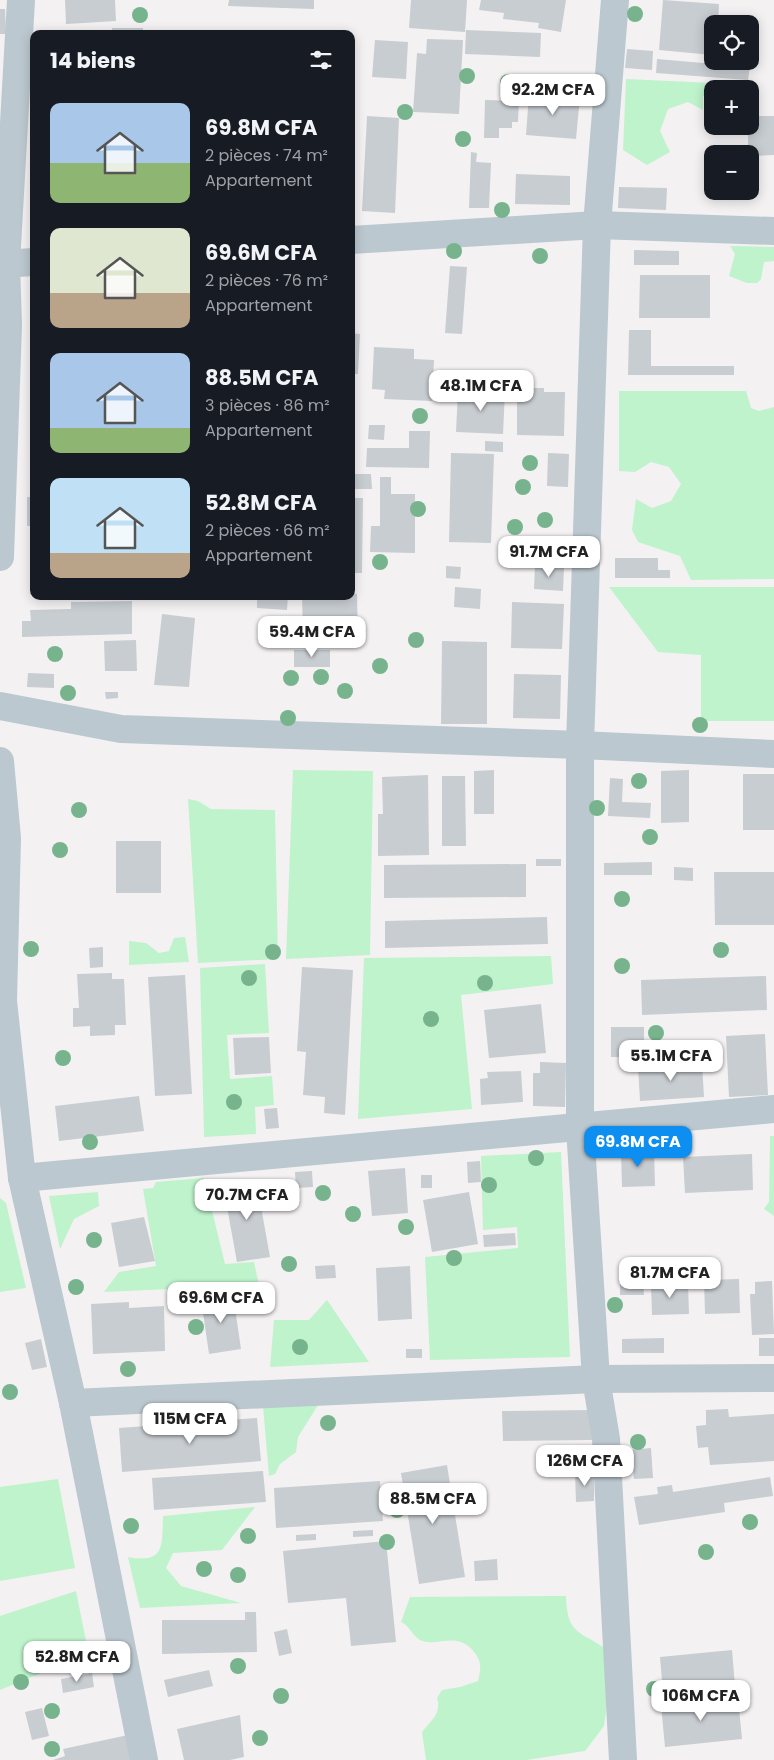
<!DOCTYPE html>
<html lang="fr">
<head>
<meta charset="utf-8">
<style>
	body { margin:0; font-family:Poppins,sans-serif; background:#242831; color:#f1f3f6; height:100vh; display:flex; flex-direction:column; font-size:19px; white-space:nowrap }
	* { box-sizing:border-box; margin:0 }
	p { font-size:16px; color:#9ea1a6 }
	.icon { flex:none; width:28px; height:28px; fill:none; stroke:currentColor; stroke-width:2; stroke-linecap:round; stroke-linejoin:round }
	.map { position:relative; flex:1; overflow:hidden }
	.side { position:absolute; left:30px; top:30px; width:325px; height:570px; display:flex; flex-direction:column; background:#171b24; border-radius:10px; box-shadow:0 2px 12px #0003 }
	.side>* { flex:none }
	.buttons { position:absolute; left:704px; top:15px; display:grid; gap:10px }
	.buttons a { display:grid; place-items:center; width:55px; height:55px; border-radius:10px; background:#171b24; box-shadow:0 2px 12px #0003; font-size:25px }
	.price { position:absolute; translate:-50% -42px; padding:0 11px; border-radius:10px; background:#fff; color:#222; font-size:16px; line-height:32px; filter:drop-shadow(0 1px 2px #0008) }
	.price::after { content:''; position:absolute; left:50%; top:30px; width:15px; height:11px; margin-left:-8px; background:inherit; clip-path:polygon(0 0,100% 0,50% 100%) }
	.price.current { background:#0d8ff2; color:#fff }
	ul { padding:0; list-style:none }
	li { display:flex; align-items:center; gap:15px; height:125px; padding:0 20px }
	li span { display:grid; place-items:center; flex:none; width:140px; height:100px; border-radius:10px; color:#555 }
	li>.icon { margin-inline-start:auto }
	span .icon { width:60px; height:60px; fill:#fffc; stroke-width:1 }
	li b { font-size:21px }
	h2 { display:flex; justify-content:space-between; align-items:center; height:60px; padding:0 20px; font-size:21px }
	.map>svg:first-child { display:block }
</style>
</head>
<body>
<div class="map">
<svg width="774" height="1760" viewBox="0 0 774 1760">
	<rect width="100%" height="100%" fill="#f4f1f2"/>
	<g fill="#bef3cc">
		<path d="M626,79L712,83V95L703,96V110L688,102L668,109L660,131L670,152L647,165L623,150Z"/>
		<path d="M730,246L774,247V261L764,262L761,279L757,283H747L729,276L735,254Z"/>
		<path d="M619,391H746L751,408L759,411L774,407V579L691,580L680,556L638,542L632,530L636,499L652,508L671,501L681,484L669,467L651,462L635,472L619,471Z"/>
		<path d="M609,587H774V721H701V655L658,652Z"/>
		<path d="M293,770L373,771L370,955L286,959Z"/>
		<path d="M188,799L198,801L211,809L275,810L278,959L198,963Z"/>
		<path d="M185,937L189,962L129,965V941L146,943L159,953L169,951L174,938Z"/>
		<path d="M551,956L553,984L461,995L472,1109L358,1119L364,958Z"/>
		<path d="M265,964L269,1033L227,1035L230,1079L272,1076L274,1105L255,1107L256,1134L204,1137L200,968Z"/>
		<path d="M770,1136H774V1216L764,1209L769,1202Z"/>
		<path d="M561,1152L570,1357L430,1360L425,1257L518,1248L517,1227L483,1230L481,1156Z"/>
		<path d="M204,1178L225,1264L254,1262L259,1285L104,1292L119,1272L156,1266L143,1189L153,1188L156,1182Z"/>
		<path d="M98,1192L99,1206L74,1219L60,1249L49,1196Z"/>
		<path d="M0,1198L6,1203L26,1288L0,1292Z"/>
		<path d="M327,1300L369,1362L270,1367L274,1320H309Z"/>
		<path d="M318,1405L298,1437L296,1452L280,1464L275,1474L269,1476L263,1406Z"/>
		<path d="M58,1479L75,1568L0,1581V1487Z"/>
		<path d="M255,1507L222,1550L173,1553L166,1568L181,1586L241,1603L140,1608L128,1557C165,1564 162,1546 163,1516Z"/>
		<path d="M76,1591L91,1666L41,1673L0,1690V1616Z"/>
		<path d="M566,1596C567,1640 585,1630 612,1654L611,1678L604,1726L585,1751L526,1760H426L422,1732C431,1720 442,1714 437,1698L442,1690L460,1687L478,1681C481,1670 482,1661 474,1652C457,1630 436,1648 420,1640C412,1635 410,1626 401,1622L410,1597Z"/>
	</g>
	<g fill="#c8cdd1">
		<path d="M65,0H115L116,21L66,24Z"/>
		<path d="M229,0H314V9L228,6Z"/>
		<path d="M411,0H467L465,32L409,28Z"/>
		<path d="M481,0H566L561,32L538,28L539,23L503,19L504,13L479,10Z"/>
		<path d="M663,0L719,4L718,24H712V55L659,50Z"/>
		<path d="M0,9H5L6,34H0Z"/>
		<rect x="112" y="28" width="31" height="6"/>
		<rect x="156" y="30" width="45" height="4"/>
		<path d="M466,30L541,33L540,57L465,54Z"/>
		<path d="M427,39L463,40L459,114L413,112L417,53L426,54Z"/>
		<path d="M375,40L408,42L406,79L372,77Z"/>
		<path d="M627,49L653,51L652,70L625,68Z"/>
		<path d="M657,59L750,67L748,80L656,73Z"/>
		<path d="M529,94L580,97L576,139L526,135Z"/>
		<path d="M485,100L519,101L518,122H512V128H499V138H484Z"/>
		<path d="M367,116L399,118L395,213L362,211Z"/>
		<path d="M750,116H774V155L750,156L748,154V126H750Z"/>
		<path d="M471,152L477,153L476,162L491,163L489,208H469Z"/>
		<path d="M516,174L570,176V205L515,204Z"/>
		<path d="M619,187L667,188L666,210L618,208Z"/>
		<path d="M634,250L679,251V265H634Z"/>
		<path d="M450,266L467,267L462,334L445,333Z"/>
		<path d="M640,275H710V318H639Z"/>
		<path d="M629,330H651V366H734V375H628Z"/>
		<path d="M351,333L360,334L358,374H351Z"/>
		<path d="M374,347L414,349V359L434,360L432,401L384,399L385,390L372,389Z"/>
		<path d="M524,388H544V392H565L564,436L517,435V391H524Z"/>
		<path d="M458,390L505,392L503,434L456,432Z"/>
		<path d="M369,425H385L384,440L368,439Z"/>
		<path d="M409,431H430L429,468L366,467L367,448H409Z"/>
		<path d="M485,441L503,442V452L485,451Z"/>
		<path d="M451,453L494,454L491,543L449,542Z"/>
		<path d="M548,453L569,454L568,487L547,486Z"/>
		<path d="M351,474H371L372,489H351Z"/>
		<path d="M380,477H391V494H415V553L370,552L371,526H380Z"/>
		<rect x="27" y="497" width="7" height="29"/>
		<path d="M351,498H363L362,573H351Z"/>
		<path d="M615,558H658V570H670V578H615Z"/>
		<path d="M446,566L461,567L460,579L446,578Z"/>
		<path d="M535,566L564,568L563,591L534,589Z"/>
		<path d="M455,587L481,589L480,609L454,607Z"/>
		<path d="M351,594H357L358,638L327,639V631H303L302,596H351Z"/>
		<path d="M257,596H288L287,610L257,608Z"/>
		<path d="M132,601V634L22,637V621H31L30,610L71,609V602Z"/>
		<path d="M512,602L564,604L562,649L511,648Z"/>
		<path d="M162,614L195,618L189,687L154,685Z"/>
		<path d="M272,619H288L289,632H272Z"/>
		<path d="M136,640L137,671H105L104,641Z"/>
		<path d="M442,641L487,642V724H441Z"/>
		<rect x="294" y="650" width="36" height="17"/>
		<path d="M28,673L54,674V688L27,687Z"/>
		<path d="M514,674L561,675L560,719L513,718Z"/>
		<path d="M105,692H118V698L106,699Z"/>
		<path d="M494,770V814H474V771Z"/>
		<path d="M689,770V822L661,823V771Z"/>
		<rect x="743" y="774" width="31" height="56"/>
		<path d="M428,775L429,855L378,856V814H383L382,777Z"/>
		<path d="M442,776H465L466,846H442Z"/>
		<path d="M610,778L623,779L622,802L651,803L650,818L608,816Z"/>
		<rect x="116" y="841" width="45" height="52"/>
		<rect x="536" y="859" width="25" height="7"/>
		<path d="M652,862V875H604V863Z"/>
		<path d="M526,864V897L384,898V865Z"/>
		<path d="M674,867L693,868V881L674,880Z"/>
		<path d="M714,872H774V925H715Z"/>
		<path d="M547,917L548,944L385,948V921Z"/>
		<path d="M103,947V967L90,968L89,948Z"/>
		<path d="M302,967L353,970L345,1115L324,1113L325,1097L303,1095L306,1052L297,1051Z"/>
		<path d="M112,973V979H124L126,1025H115V1035L90,1036V1026L73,1027V1008H79L77,974Z"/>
		<path d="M185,975L192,1094L155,1096L148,977Z"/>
		<path d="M766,976L767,1010L642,1015L641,980Z"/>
		<path d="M541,1004L546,1053L489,1058L484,1010Z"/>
		<rect x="611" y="1027" width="33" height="30"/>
		<path d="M765,1034L768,1095L729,1097L726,1036Z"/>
		<path d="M269,1037L271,1073L235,1075L233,1038Z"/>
		<path d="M540,1062L566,1063L565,1107L533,1106V1073H540Z"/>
		<path d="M702,1063L704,1097L640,1101L638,1066Z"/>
		<path d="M521,1071L523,1102L481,1105L480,1079L488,1078L487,1072Z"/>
		<path d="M139,1096L144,1131L59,1141L55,1106Z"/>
		<path d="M277,1108L279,1128L266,1129L264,1109Z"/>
		<path d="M654,1150L655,1186L622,1187L621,1151Z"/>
		<path d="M752,1154L753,1190L685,1193L683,1157Z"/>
		<path d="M480,1161L481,1182L468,1183L467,1162Z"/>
		<path d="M405,1168L408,1213L372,1216L368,1171Z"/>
		<path d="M312,1171L313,1187L296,1188L295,1172Z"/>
		<rect x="421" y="1175" width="11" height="13"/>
		<path d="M256,1179L270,1257L237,1262L223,1185Z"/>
		<path d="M469,1192L478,1244L432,1252L423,1200Z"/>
		<path d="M144,1217L155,1261L119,1267L111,1223Z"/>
		<path d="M515,1233L516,1245L484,1247L483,1235Z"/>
		<path d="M335,1265L336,1278L316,1279L315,1266Z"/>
		<path d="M410,1266L412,1319L378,1321L376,1268Z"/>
		<path d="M620,1278H643L644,1295H620Z"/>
		<path d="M739,1279L740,1313L705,1314L704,1280Z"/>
		<path d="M772,1281L774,1334L752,1335L750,1294H755V1282Z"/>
		<path d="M688,1283L689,1314L652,1315L651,1285Z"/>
		<path d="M233,1294L241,1349L209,1354L201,1299Z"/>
		<path d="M129,1302V1308L164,1306L165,1351L93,1354L91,1304Z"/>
		<path d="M664,1338V1353H622V1339Z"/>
		<rect x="759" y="1338" width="15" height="18"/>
		<path d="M41,1339L47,1367L32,1370L25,1343Z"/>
		<rect x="406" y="1349" width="16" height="9"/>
		<path d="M728,1409L729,1417L774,1414V1461L710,1465L708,1447L698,1448L696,1426L706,1425V1410Z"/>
		<path d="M591,1410L592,1440L503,1441L502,1411Z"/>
		<path d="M257,1418L261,1461L122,1472L119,1428Z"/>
		<path d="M651,1448L653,1478L634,1479L631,1450Z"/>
		<path d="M447,1465L465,1577L419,1584L401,1473Z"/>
		<path d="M263,1471L266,1502L154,1510L152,1478Z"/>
		<path d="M594,1472V1501L576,1502L575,1473Z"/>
		<path d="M770,1477L773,1496L724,1503L725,1512L639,1525L634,1497L658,1494L657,1487L672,1485L673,1492Z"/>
		<path d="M380,1481L383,1521L276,1528L274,1488Z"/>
		<path d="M373,1530V1536L353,1537V1531Z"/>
		<path d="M316,1534V1540L296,1541V1535Z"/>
		<path d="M386,1541L396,1642L351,1646L346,1598L288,1603L283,1551Z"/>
		<path d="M497,1559L498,1580L475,1581L474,1561Z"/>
		<path d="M245,1612H256L257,1652L162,1654V1620H245Z"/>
		<path d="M287,1629L292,1653L279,1656L274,1632Z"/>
		<path d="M732,1650L735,1686L663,1693L660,1657Z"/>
		<path d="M209,1670L213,1686L168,1697L164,1680Z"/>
		<path d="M92,1673L94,1687L63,1693L61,1679Z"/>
		<path d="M738,1698L742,1739L665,1747L661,1705Z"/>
		<path d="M42,1708L49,1736L32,1740L25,1712Z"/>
		<path d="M240,1715L244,1757L230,1760H184L177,1729Z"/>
		<path d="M128,1735L134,1760H53L65,1756L63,1749Z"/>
	</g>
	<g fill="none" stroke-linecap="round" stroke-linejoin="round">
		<g stroke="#bcc8cf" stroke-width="28">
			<path d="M615,0L597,225L580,745V1128L596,1379L606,1439L623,1760"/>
			<path d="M351,240L597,225L774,231"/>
			<path d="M0,264L34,262"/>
			<path d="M0,557L8,325L6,264L21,0"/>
			<path d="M0,706L121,729L580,745L774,754"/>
			<path d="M0,761L7,838L3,1001L22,1178L73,1403L144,1760"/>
			<path d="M22,1178L774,1109"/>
			<path d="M73,1403L596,1379L774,1378"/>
		</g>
	</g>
	<g fill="#77b48d">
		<circle cx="635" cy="14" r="8"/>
		<circle cx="140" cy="15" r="8"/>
		<circle cx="467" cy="76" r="8"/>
		<circle cx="508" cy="82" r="8"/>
		<circle cx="555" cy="83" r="8"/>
		<circle cx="580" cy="88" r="8"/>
		<circle cx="405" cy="112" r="8"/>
		<circle cx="463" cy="139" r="8"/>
		<circle cx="502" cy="210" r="8"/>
		<circle cx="454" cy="251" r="8"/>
		<circle cx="540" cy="256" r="8"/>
		<circle cx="420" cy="416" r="8"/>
		<circle cx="530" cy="463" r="8"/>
		<circle cx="523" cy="487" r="8"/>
		<circle cx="418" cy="509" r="8"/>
		<circle cx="545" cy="520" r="8"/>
		<circle cx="515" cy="527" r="8"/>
		<circle cx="380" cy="562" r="8"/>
		<circle cx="416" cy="640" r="8"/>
		<circle cx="55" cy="654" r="8"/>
		<circle cx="380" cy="666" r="8"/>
		<circle cx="321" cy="677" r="8"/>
		<circle cx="291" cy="678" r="8"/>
		<circle cx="345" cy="691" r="8"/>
		<circle cx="68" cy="693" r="8"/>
		<circle cx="288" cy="718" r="8"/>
		<circle cx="700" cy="725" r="8"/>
		<circle cx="639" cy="781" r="8"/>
		<circle cx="597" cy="808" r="8"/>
		<circle cx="79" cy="810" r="8"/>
		<circle cx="650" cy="837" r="8"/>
		<circle cx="60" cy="850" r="8"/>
		<circle cx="622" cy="899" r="8"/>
		<circle cx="31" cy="949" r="8"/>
		<circle cx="721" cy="950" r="8"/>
		<circle cx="273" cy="952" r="8"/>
		<circle cx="622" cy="966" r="8"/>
		<circle cx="249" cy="978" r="8"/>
		<circle cx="485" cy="983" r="8"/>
		<circle cx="431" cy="1019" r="8"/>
		<circle cx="656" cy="1033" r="8"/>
		<circle cx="63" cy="1058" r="8"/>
		<circle cx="234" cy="1102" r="8"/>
		<circle cx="90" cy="1142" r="8"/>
		<circle cx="536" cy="1158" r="8"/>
		<circle cx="489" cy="1185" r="8"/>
		<circle cx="323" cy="1193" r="8"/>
		<circle cx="353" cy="1214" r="8"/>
		<circle cx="406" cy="1227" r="8"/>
		<circle cx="94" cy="1240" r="8"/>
		<circle cx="454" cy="1258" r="8"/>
		<circle cx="289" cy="1264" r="8"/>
		<circle cx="76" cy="1287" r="8"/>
		<circle cx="180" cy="1298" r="8"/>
		<circle cx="263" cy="1298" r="8"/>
		<circle cx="615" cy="1305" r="8"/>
		<circle cx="196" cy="1327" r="8"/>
		<circle cx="300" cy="1347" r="8"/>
		<circle cx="128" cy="1369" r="8"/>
		<circle cx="10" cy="1392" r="8"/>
		<circle cx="328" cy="1423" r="8"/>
		<circle cx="638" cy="1442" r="8"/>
		<circle cx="397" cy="1510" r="8"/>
		<circle cx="750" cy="1522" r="8"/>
		<circle cx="131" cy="1526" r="8"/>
		<circle cx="248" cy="1536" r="8"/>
		<circle cx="387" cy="1542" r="8"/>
		<circle cx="706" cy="1552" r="8"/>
		<circle cx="204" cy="1569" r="8"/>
		<circle cx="238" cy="1575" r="8"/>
		<circle cx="93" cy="1663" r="8"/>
		<circle cx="238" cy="1666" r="8"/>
		<circle cx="21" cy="1682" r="8"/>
		<circle cx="654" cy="1689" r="8"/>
		<circle cx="281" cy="1696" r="8"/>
		<circle cx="52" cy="1711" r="8"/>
		<circle cx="260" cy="1738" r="8"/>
		<circle cx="52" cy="1749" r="8"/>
	</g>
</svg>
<div class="buttons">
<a><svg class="icon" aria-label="locate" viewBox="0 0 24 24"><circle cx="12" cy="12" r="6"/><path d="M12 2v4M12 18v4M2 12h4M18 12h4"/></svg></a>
<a>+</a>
<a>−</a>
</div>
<b class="price" style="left:553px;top:116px">92.2M CFA</b>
<b class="price" style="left:481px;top:412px">48.1M CFA</b>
<b class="price" style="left:549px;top:578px">91.7M CFA</b>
<b class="price" style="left:312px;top:658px">59.4M CFA</b>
<b class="price" style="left:671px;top:1082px">55.1M CFA</b>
<b class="price current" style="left:638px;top:1168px">69.8M CFA</b>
<b class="price" style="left:247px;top:1221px">70.7M CFA</b>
<b class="price" style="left:670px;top:1299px">81.7M CFA</b>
<b class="price" style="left:221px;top:1324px">69.6M CFA</b>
<b class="price" style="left:190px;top:1445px">115M CFA</b>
<b class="price" style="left:585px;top:1487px">126M CFA</b>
<b class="price" style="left:433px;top:1525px">88.5M CFA</b>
<b class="price" style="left:77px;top:1683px">52.8M CFA</b>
<b class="price" style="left:701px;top:1722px">106M CFA</b>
<section class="side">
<h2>14 biens<svg class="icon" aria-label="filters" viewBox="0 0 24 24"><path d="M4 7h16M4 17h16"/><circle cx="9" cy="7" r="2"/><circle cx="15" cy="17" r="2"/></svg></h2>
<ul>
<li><span style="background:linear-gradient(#a9c7e8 60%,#8fb573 0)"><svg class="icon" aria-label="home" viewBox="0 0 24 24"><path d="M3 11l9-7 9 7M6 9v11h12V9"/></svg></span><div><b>69.8M CFA</b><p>2 pièces · 74 m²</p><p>Appartement</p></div></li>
<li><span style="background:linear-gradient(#dfe7d0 65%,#b9a48a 0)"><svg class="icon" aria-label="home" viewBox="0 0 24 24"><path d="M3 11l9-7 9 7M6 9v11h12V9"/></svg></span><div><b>69.6M CFA</b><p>2 pièces · 76 m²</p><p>Appartement</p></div></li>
<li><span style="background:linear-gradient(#a9c7e8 75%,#8fb573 0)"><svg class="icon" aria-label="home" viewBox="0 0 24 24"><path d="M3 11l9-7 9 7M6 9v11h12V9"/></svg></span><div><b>88.5M CFA</b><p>3 pièces · 86 m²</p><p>Appartement</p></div></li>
<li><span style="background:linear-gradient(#bfe0f5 75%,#b9a48a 0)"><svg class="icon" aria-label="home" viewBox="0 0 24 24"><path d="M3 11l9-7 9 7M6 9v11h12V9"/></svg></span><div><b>52.8M CFA</b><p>2 pièces · 66 m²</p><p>Appartement</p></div></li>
</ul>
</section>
</div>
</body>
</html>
